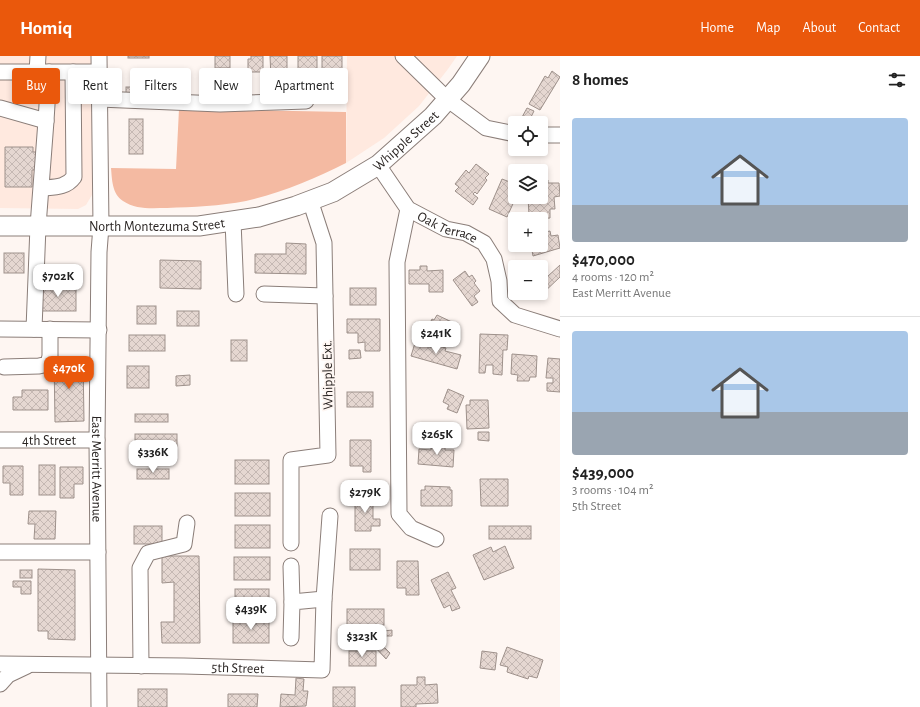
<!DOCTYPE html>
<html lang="en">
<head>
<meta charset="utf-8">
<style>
	body { margin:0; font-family:"Alegreya Sans",sans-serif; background:#f6f6f6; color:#222; height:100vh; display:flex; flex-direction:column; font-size:15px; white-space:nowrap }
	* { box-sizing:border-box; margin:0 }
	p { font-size:13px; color:#767676 }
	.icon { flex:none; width:22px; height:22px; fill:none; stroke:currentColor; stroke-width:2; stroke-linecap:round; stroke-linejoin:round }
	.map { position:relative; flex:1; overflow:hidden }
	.details { display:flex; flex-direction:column; background:#fff; width:360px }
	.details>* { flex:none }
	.hud { position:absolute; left:12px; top:12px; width:380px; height:36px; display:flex; gap:8px }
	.buttons { position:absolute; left:508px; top:60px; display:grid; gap:8px }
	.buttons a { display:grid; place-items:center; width:40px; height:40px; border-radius:4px; background:#fff; box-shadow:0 2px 6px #0003; font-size:20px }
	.price { position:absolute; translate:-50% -34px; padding:0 9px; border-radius:8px; background:#fff; color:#222; font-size:13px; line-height:26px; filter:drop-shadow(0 1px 2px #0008) }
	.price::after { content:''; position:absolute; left:50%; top:24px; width:12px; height:9px; margin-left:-6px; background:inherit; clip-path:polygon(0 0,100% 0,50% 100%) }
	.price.on { background:#ea580c; color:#fff }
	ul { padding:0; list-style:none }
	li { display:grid; align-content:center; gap:8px; height:212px; padding:0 12px }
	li+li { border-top:1px solid #e0e0e0 }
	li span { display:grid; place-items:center; height:124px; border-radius:4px; color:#555 }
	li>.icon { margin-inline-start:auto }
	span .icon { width:72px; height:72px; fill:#fffc; stroke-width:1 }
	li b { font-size:17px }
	h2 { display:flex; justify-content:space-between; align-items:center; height:48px; padding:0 12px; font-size:17px }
	.tag { padding:0 14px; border-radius:4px; background:#fff; box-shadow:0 2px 6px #0003; font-size:14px; line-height:36px }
	.tag.on { background:#ea580c; color:#fff }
	header { display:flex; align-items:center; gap:24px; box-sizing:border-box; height:56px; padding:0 20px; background:#ea580c; color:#fff }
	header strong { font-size:19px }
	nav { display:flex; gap:22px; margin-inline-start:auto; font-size:14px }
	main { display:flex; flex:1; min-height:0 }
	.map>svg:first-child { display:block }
</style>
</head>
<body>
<header>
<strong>Homiq</strong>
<nav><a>Home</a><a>Map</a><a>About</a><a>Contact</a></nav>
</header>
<main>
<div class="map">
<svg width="560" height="651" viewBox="0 0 560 651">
	<defs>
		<pattern id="building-cross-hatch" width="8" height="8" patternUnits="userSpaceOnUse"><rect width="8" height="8" fill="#e5d7d1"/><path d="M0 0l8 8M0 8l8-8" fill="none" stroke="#c5b8b3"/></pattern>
	</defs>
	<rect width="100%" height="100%" fill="#fef6f2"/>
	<g fill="#ffe9df">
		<path d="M0,0H94L92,139L86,149L78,153L0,152Z"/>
		<path d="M347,0H457L448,13L419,50L384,82L346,107Z"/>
	</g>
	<path fill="#f4baa2" d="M179,53L346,56V107C314,123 281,137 246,145C220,150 193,151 167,152C152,152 136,154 123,145C112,138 112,123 111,112L176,113Z"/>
	<g fill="url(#building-cross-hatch)" stroke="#9e918b">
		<rect x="128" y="0" width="21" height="2"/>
		<rect x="215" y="0" width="15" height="12"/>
		<path d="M251,0H263V16H248V3H251Z"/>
		<path d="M270,0H287V27H294V42H266V22H271Z"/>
		<rect x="298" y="0" width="19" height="33"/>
		<rect x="322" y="0" width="20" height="33"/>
		<path d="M552,15L560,21L540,54L529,48L545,20L548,22Z"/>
		<rect x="126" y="31" width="36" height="7"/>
		<path d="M527,52L534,55L528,67L521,63Z"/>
		<rect x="129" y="63" width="14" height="35"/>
		<path d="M5,91H33V96H40V114H32V131H5Z"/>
		<path d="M476,108L489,118L485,122L487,124L477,138L475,136L473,138L478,142L473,149L455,135L459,131L455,128L466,114L469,117Z"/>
		<path d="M502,123L515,128L516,141L507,161L489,153Z"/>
		<path d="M548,124V127H559L560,140L554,141L555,153H550V162L535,163V159H529L528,141H541V125Z"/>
		<path d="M550,175L551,180L558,179L560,192L533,200L531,189H541V186L543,185L541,177Z"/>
		<path d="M286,187L306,188V218L255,217V198H286Z"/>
		<rect x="4" y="197" width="20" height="20"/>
		<path d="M160,204L201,205V233L160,232Z"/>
		<path d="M560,209V221L541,239L539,237H541V221L544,218L547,221Z"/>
		<path d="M420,210H427V215L443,214V236H429V228H409V214H420Z"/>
		<path d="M465,215L469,221L472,219L476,225L474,227L480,235L474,240L478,246L472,250L453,224Z"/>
		<rect x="40" y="230" width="36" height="25"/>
		<rect x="350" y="232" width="26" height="17"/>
		<rect x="137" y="250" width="19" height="18"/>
		<rect x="177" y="255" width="22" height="15"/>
		<path d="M437,259L454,267L452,271L456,273L450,286L426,275L432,263L434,264Z"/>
		<path d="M347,263H380V295H365V286L358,287V277H347Z"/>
		<path d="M480,278L508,279L507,294H503L502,319L493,318V309H486L485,317H479Z"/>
		<rect x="129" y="279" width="36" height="16"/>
		<rect x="231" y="284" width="16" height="21"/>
		<path d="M415,287L434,292L435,289L446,292L445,295L461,299L457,313L411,300Z"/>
		<path d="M349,294H360L361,302L349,303Z"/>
		<path d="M512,298L537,300L536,321H530L529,325H517L518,319L511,318Z"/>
		<path d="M548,302L560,303V336L547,335V327H553V322H546Z"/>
		<path d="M54,303H83L84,365L55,366Z"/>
		<rect x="127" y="310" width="22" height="22"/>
		<path d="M190,319V329L176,330V320Z"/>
		<path d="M448,333L464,340L457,357L447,353L449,349L443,346Z"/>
		<path d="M22,334H48V354H13V341H22Z"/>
		<rect x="347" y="336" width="26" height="15"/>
		<path d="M470,344H488L489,372L467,373L466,349H470Z"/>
		<rect x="135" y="358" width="33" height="8"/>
		<path d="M478,376H489V385L478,384Z"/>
		<rect x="135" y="378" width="42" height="12"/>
		<path d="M350,384H371V416H363V410H350Z"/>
		<path d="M431,388L445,389V394H454L453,411L418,408L419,393L431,394Z"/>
		<rect x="235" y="404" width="34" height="24"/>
		<rect x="39" y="409" width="16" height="30"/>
		<path d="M3,410H23V439H10V427H3Z"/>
		<path d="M60,411H83V428H74V442H60Z"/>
		<rect x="137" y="413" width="32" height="10"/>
		<path d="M480,423H508V450H481Z"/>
		<path d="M425,430L450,431V434H452V450H421V434H425Z"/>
		<rect x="235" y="437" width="35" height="23"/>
		<path d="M355,440H373V463H380V470H371V475H355Z"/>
		<path d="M29,455H56L55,483H34L35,468H28Z"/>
		<rect x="235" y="469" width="35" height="23"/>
		<rect x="134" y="470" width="28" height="18"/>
		<rect x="489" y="470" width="42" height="13"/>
		<path d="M505,490L514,512L484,524L473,499L491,491L493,496Z"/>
		<rect x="350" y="493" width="30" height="21"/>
		<path d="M162,500H199L200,587H162L161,566H174V526L162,527Z"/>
		<rect x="234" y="501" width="36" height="23"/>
		<path d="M397,505H418L419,539H406V532H397Z"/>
		<path d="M38,513L75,514V584L48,583V575H38Z"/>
		<rect x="20" y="514" width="12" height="8"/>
		<path d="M448,516L456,532L451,534L460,552L452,555L450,549L444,552L431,524Z"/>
		<path d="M13,525H31V538H21V531H13Z"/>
		<rect x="235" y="533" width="34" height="23"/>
		<rect x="347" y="553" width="37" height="16"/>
		<rect x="233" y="563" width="36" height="24"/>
		<path d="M392,574V580H384V575Z"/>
		<path d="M375,585L381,592L383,590L390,597L386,603L372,588Z"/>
		<path d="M507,591L543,604L537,622L529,620L528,623L507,616L508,611L500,609Z"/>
		<rect x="349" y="595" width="27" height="15"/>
		<path d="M482,595L497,597L495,614L480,612Z"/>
		<path d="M417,621H425V629L437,628L438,647L416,648V651H401V629H417Z"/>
		<path d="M296,622L304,623L303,635H308L306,650L280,651L281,638L295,639Z"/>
		<rect x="333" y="631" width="22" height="20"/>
		<rect x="138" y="633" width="29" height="18"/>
		<path d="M228,638H258L257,651H228Z"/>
	</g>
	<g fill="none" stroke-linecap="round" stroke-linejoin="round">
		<defs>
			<g id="minor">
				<path id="s1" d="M99,0L101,170L99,196L97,384L99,651"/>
				<path d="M403,0L447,43L486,72L515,78"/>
				<path d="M0,16H99"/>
				<path d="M37,16L38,0"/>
				<path d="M99,43L220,48L306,45"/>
				<path d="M0,52L46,65"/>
				<path d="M541,79H560"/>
				<path id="s2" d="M378,109L408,153L446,173L466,177L484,187L494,203L499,225L500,245L515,259L560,273"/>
				<path d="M42,132C54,131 66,132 74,121L73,16"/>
				<path d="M408,153L397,206L399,458L411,472L436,483"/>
				<path d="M233,165L236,238"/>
				<path d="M264,238L325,240"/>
				<path d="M0,273L99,274"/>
				<path d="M34,273L38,170L46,65L49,16"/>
				<path d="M4,311L39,310L48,308L50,300V273"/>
				<path id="s3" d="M0,384H97"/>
				<path d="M291,487V404L328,399L324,187L310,144"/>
				<path d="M0,496H98"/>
				<path d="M291,510L292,546"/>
				<path d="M291,582L292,546L324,543"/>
				<path id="s4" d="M0,608L184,610L322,614L324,543L330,460"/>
				<path d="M141,610L140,512L148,497L184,488L187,467"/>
				<path d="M0,628L8,619L27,610"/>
			</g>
			<g id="major">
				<path id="s5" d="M0,170H199L259,161L296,150L333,136L378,109L433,60L461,28L480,0"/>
			</g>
		</defs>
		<use href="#minor" stroke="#8b7e79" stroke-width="17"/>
		<use href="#major" stroke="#8b7e79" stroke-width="21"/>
		<use href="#minor" stroke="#fff" stroke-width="15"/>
		<use href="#major" stroke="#fff" stroke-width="19"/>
	</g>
	<g text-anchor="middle" stroke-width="3.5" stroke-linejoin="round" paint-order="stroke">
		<g font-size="14" fill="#2a2523" stroke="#fef6f2">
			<text dy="5" stroke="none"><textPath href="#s5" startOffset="427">Whipple Street</textPath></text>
			<text dy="5" stroke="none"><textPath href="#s5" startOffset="157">North Montezuma Street</textPath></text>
			<text dy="5" stroke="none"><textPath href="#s2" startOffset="97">Oak Terrace</textPath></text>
			<text transform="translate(327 319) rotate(-91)" y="5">Whipple Ext.</text>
			<text dy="5" stroke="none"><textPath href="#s3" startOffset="49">4th Street</textPath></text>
			<text dy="5" stroke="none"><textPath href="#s1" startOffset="413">East Merritt Avenue</textPath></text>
			<text dy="5" stroke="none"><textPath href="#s4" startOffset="238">5th Street</textPath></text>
		</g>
	</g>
</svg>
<div class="buttons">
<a><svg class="icon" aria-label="locate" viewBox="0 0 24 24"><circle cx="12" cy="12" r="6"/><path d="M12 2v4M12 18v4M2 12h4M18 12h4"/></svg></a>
<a><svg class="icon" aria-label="layers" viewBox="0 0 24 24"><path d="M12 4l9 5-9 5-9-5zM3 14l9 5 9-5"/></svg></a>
<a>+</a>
<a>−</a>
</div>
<b class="price" style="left:58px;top:242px">$702K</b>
<b class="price" style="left:436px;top:299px">$241K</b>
<b class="price on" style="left:69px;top:334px">$470K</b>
<b class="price" style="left:437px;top:400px">$265K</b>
<b class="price" style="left:153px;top:418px">$336K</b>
<b class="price" style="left:365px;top:458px">$279K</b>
<b class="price" style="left:251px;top:575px">$439K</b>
<b class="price" style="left:362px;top:602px">$323K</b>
<div class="hud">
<a class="tag on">Buy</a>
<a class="tag">Rent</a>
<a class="tag">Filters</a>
<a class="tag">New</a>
<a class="tag">Apartment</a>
</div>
</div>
<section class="details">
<h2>8 homes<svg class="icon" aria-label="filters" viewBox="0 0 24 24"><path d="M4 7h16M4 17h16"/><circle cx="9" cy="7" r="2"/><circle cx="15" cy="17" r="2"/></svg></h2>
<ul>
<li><span style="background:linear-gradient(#a9c7e8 70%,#9aa5b1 0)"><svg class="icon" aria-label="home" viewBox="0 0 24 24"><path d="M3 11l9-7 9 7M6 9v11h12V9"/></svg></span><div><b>$470,000</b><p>4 rooms · 120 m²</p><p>East Merritt Avenue</p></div></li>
<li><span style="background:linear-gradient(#a9c7e8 65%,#9aa5b1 0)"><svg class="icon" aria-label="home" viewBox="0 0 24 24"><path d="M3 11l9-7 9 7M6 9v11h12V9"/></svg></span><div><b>$439,000</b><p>3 rooms · 104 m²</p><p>5th Street</p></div></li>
</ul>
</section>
</main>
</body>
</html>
